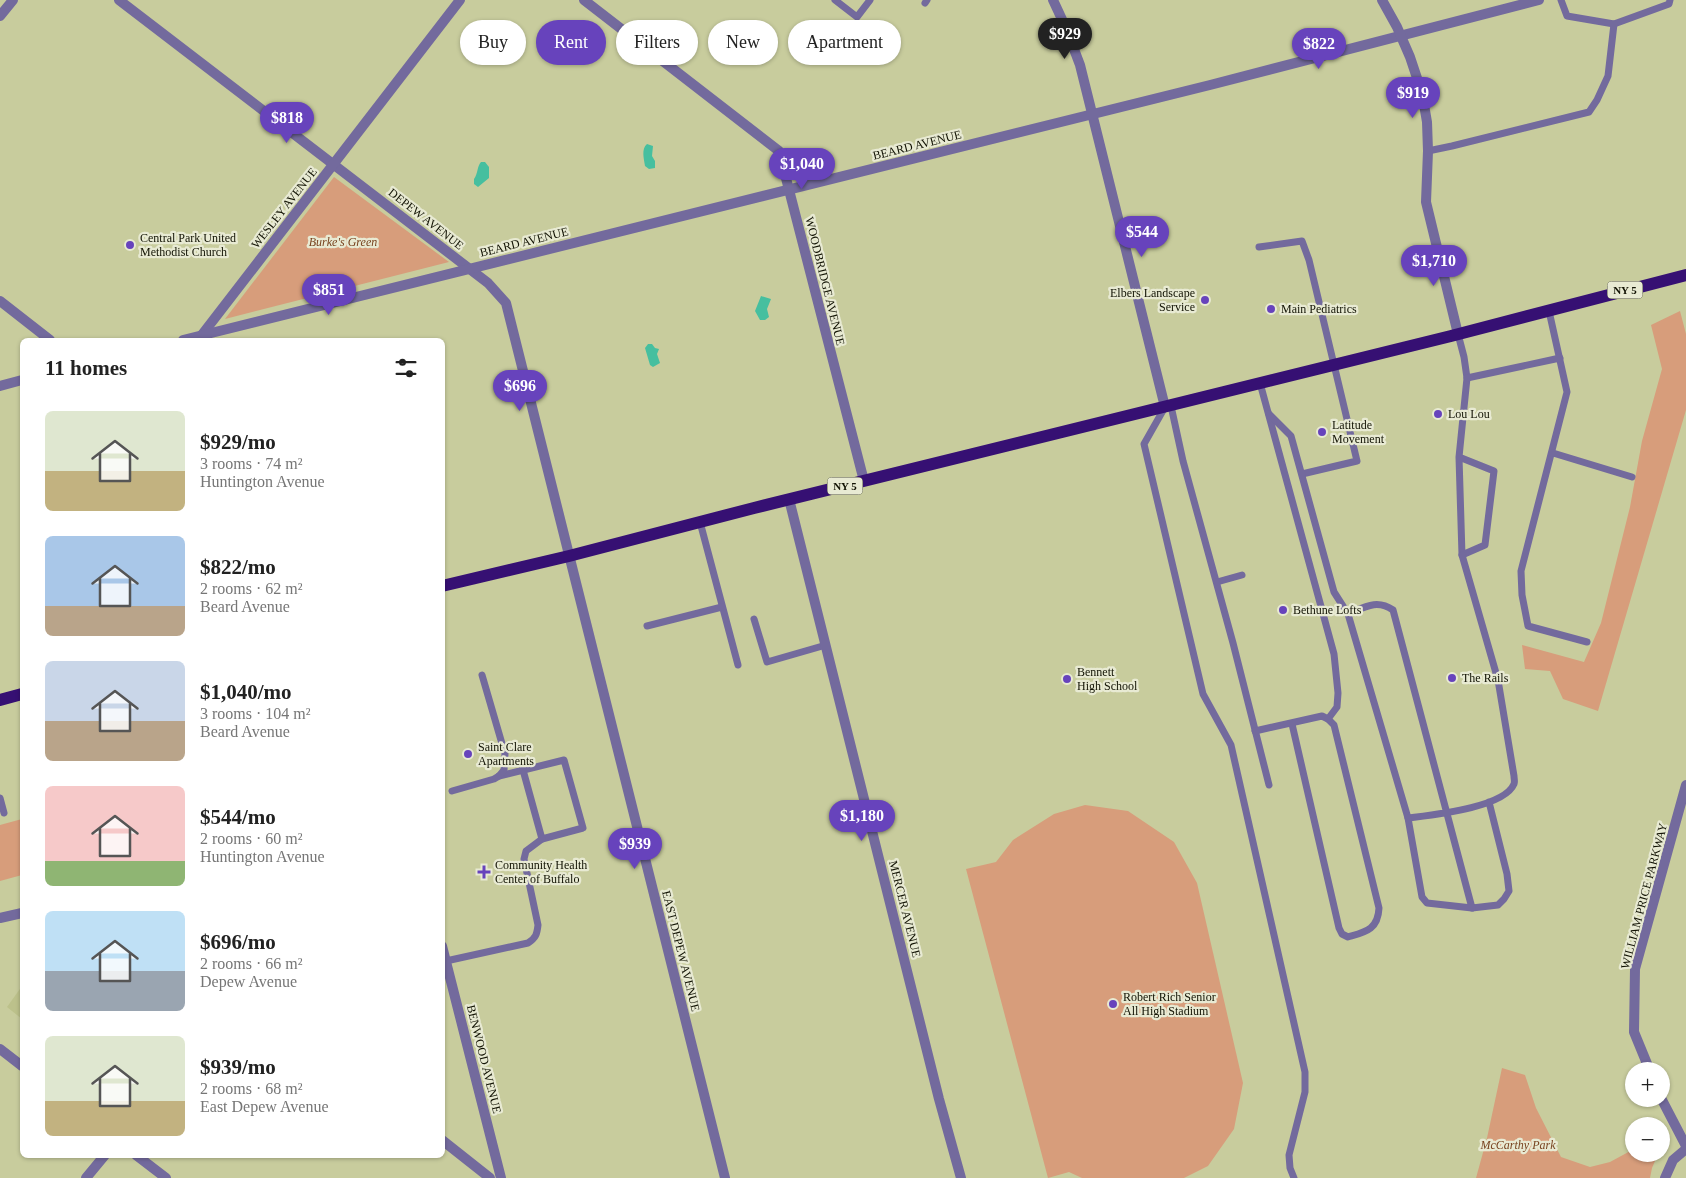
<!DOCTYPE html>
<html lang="en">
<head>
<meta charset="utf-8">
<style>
	body { margin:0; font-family:Georgia,serif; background:#f6f6f6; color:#222; height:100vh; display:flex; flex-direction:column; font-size:19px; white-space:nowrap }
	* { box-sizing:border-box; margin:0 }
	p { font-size:16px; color:#767676 }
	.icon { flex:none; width:28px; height:28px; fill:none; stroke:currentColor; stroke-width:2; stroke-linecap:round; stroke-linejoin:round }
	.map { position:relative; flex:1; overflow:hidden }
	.drawer { position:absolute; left:20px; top:338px; width:425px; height:820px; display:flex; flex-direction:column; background:#fff; border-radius:8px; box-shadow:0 1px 4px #0004 }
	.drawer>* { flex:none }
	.top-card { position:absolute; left:460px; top:20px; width:475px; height:45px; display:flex; gap:10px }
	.tools { position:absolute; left:1625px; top:1062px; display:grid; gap:10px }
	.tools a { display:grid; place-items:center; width:45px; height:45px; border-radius:50%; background:#fff; box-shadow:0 1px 4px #0004; font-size:25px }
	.price { position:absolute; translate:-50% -42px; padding:0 11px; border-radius:18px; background:#6743bc; color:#fff; font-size:16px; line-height:32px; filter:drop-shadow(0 1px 2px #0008) }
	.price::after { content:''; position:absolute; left:50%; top:30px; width:15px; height:11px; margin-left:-8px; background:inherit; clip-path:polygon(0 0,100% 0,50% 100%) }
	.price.on { background:#222; color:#fff }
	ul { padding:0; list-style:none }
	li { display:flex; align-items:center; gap:15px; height:125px; padding:0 25px }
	li span { display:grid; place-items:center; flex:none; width:140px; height:100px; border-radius:8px; color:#555 }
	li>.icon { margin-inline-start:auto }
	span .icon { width:60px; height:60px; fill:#fffc; stroke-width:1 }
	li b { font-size:21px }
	h2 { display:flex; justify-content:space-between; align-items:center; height:60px; padding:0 25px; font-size:21px }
	.tag { padding:0 18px; border-radius:22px; background:#fff; box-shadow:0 1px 4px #0004; font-size:18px; line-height:45px }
	.tag.on { background:#6743bc; color:#fff }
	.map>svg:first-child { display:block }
</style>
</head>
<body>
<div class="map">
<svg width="1686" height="1178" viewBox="0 0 1686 1178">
	<rect width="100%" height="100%" fill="#c8cc9d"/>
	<path fill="#bcc18b" d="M22,986V1019L7,1007Z"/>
	<g fill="#d79d7b">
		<path d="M334,177L449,262L225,319Z"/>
		<path d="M1680,311L1686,334V410L1598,711L1563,699L1550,671L1525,669L1522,645L1584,662L1601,623L1630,507L1642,441L1662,369L1651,325Z"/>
		<path d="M1085,805L1128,811L1174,842L1197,883L1243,1083L1234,1129L1208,1166L1184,1178H1082L1069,1172L1048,1178L966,869L996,862L1013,840L1054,814Z"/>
		<path d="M22,819V875L0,881V825Z"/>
		<path d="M1502,1068L1525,1075L1536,1108L1561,1157L1590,1167L1610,1162L1634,1149V1154H1658L1652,1168L1650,1178H1476L1487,1138Z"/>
	</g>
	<g fill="#46bf9f">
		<path d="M647,144L653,146L652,156L655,161V168L649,169L645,166C644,159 641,149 647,144Z"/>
		<path d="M481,162H485L489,167V178L478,187L474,184V179C478,174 477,166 481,162Z"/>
		<path d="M761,296L771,299L767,309L769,317L765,320H760L755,311Z"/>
		<path d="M648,344H652L655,348L659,349L657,354L660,363L653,367L650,365L645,348Z"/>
	</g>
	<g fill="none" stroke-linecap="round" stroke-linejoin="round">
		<g stroke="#736a9d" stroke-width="7">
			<path d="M835,0L857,17L870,0"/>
			<path d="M925,3L927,0"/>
			<path d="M1614,24L1669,4L1670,0"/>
			<path d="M1428,151L1452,146L1589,112L1597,100L1608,76L1614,24L1567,16L1561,0"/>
			<path d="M1259,247L1302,241L1309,260L1357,461L1302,474"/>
			<path d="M1549,311L1567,392L1521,571L1522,595L1528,626L1587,642"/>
			<path d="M1458,334L1464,357L1467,378L1459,457L1494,471L1485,545L1462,555L1459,457"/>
			<path d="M1467,378L1560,358"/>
			<path d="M1260,383L1334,654L1338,693L1337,707L1328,719"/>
			<path d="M1171,406L1183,461L1233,643L1269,785"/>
			<path d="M1165,407L1144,444L1203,694L1231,745L1305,1072V1092L1289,1155L1290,1168L1294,1178"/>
			<path d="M1269,414L1291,436L1334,592L1348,614"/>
			<path d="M1553,453L1632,477"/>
			<path d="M700,522L738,665"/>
			<path d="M1462,555L1498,680L1514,776C1514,779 1515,781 1514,784C1504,808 1431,815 1408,818L1348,614C1365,607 1377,599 1393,610L1472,908L1498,905L1504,899L1509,891L1507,874L1489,802"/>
			<path d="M1217,582L1242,575"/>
			<path d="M754,619L767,662L826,645"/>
			<path d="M647,626L722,607"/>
			<path d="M1255,731L1322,716L1328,719L1334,725L1379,908C1378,930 1365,932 1348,937L1342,934L1339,928L1292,724"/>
			<path d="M499,776L564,760L583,828L542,839L523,770"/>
			<path d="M452,791L494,779L499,776L504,770L505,754L482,675"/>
			<path d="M0,798L4,813"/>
			<path d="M1408,818L1422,897L1427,903L1472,908"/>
			<path d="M446,961L528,943C536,938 537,934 538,925L524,859L526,851L542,839"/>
		</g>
		<g stroke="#736a9d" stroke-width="10">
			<path d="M119,0L488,283L506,303L725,1178"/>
			<path d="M584,0L779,151L864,481"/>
			<path d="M1053,0L1066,28L1080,65L1165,407"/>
			<path d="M0,16L13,0"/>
			<path d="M0,301L50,340"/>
			<path d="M201,336L460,0"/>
			<path d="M183,340L1210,85L1539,0"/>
			<path d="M0,386L22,380"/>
			<path d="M789,499L939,1099L961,1178"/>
			<path d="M0,918L22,913"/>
			<path d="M442,946L501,1178"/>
			<path d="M1650,1071L1634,1032L1635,969L1686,785"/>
			<path d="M1661,1098L1686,1146"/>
			<path d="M442,1140L490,1178"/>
			<path d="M86,1178L105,1155"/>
			<path d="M1665,1178L1673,1160L1686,1149"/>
		</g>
		<g stroke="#736a9d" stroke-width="10">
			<path d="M1382,0L1397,27L1410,57L1422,93L1427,122L1428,151L1426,202L1458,334"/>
			<path d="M0,1049L22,1066"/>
			<path d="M136,1155L166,1178"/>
		</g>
		<g stroke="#361073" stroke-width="12">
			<path d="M442,586L569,556L754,508L1451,336L1686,275"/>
			<path d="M0,700L22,694"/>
		</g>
	</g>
	<g fill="#6743bc" stroke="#e8ead3" stroke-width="2">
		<circle cx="130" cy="245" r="5"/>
		<circle cx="1205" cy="300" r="5"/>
		<circle cx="1271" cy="309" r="5"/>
		<circle cx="1438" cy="414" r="5"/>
		<circle cx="1322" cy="432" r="5"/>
		<circle cx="1283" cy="610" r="5"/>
		<circle cx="1452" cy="678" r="5"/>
		<circle cx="1067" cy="679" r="5"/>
		<circle cx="468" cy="754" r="5"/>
		<path d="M481.5 864.5h5v5h5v5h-5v5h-5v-5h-5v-5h5z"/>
		<circle cx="1113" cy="1004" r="5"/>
	</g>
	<g text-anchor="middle" stroke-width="4.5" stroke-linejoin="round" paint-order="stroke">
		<g fill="#e8ead3" stroke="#525341" stroke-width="1">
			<rect x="1607.5" y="281.5" width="35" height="17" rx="4"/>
			<rect x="827.5" y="477.5" width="35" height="17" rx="4"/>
		</g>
		<g font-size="11" font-weight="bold" fill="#111203">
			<text x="1625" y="294">NY 5</text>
			<text x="845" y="490">NY 5</text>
		</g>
		<g font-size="12" fill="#111203" stroke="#e8ead3">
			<text transform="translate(917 145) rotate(-14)" y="4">BEARD AVENUE</text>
			<text transform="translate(284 208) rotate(-52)" y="4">WESLEY AVENUE</text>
			<text transform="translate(426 219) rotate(38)" y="4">DEPEW AVENUE</text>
			<text transform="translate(524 242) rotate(-14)" y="4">BEARD AVENUE</text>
			<text transform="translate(825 281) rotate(76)" y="4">WOODBRIDGE AVENUE</text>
			<text transform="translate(1644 896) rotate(-75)" y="4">WILLIAM PRICE PARKWAY</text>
			<text transform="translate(905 909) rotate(76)" y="4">MERCER AVENUE</text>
			<text transform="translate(681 951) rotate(76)" y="4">EAST DEPEW AVENUE</text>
			<text transform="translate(484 1059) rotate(76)" y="4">BENWOOD AVENUE</text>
		</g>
		<g font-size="12" fill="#111203" stroke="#e8ead3" text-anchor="start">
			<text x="140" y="242">Central Park United<tspan x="140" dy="14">Methodist Church</tspan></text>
			<text x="1195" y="297" text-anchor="end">Elbers Landscape<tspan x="1195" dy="14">Service</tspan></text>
			<text x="1281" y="313">Main Pediatrics</text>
			<text x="1448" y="418">Lou Lou</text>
			<text x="1332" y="429">Latitude<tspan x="1332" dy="14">Movement</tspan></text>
			<text x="1293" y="614">Bethune Lofts</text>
			<text x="1077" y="676">Bennett<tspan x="1077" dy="14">High School</tspan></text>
			<text x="1462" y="682">The Rails</text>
			<text x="478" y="751">Saint Clare<tspan x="478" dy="14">Apartments</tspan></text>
			<text x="495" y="869">Community Health<tspan x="495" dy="14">Center of Buffalo</tspan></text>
			<text x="1123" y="1001">Robert Rich Senior<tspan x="1123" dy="14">All High Stadium</tspan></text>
		</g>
		<g font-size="12" font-style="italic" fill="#78431f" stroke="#e8ead3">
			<text x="343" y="246">Burke's Green</text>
			<text x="1518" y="1149">McCarthy Park</text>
		</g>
	</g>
</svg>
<div class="tools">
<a>+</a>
<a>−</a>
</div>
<b class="price on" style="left:1065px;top:60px">$929</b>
<b class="price" style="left:1319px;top:70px">$822</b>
<b class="price" style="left:1413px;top:119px">$919</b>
<b class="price" style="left:287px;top:144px">$818</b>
<b class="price" style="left:802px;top:190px">$1,040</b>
<b class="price" style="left:1142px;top:258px">$544</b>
<b class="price" style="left:1434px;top:287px">$1,710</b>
<b class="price" style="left:329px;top:316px">$851</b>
<b class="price" style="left:520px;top:412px">$696</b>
<b class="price" style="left:862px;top:842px">$1,180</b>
<b class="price" style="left:635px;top:870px">$939</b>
<div class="top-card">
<a class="tag">Buy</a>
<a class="tag on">Rent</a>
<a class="tag">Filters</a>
<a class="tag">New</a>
<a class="tag">Apartment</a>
</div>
<section class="drawer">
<h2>11 homes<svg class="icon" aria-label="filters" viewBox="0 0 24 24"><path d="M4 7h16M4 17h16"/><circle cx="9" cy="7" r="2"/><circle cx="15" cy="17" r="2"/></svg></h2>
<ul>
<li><span style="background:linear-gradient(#dfe7d0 60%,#c2b280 0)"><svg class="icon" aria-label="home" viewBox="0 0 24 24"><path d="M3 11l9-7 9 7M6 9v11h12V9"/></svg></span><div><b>$929/mo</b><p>3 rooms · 74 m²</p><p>Huntington Avenue</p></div></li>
<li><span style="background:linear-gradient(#a9c7e8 70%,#b9a48a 0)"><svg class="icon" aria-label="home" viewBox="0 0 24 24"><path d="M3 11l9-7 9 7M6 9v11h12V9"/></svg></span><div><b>$822/mo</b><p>2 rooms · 62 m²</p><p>Beard Avenue</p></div></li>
<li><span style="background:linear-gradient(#c9d6e8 60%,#b9a48a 0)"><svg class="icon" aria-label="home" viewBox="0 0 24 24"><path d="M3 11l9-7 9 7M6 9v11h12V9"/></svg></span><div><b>$1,040/mo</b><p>3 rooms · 104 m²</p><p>Beard Avenue</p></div></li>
<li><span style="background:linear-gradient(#f6c9c9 75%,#8fb573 0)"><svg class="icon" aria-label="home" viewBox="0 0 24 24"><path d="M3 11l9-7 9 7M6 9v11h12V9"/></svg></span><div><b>$544/mo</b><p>2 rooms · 60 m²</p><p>Huntington Avenue</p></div></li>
<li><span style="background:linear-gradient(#bfe0f5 60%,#9aa5b1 0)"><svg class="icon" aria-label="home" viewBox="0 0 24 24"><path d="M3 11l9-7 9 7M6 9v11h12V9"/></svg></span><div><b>$696/mo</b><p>2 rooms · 66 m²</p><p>Depew Avenue</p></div></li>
<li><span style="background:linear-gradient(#dfe7d0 65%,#c2b280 0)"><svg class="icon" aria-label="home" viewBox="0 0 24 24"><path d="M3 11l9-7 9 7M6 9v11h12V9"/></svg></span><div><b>$939/mo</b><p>2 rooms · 68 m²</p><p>East Depew Avenue</p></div></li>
</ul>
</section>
</div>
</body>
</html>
